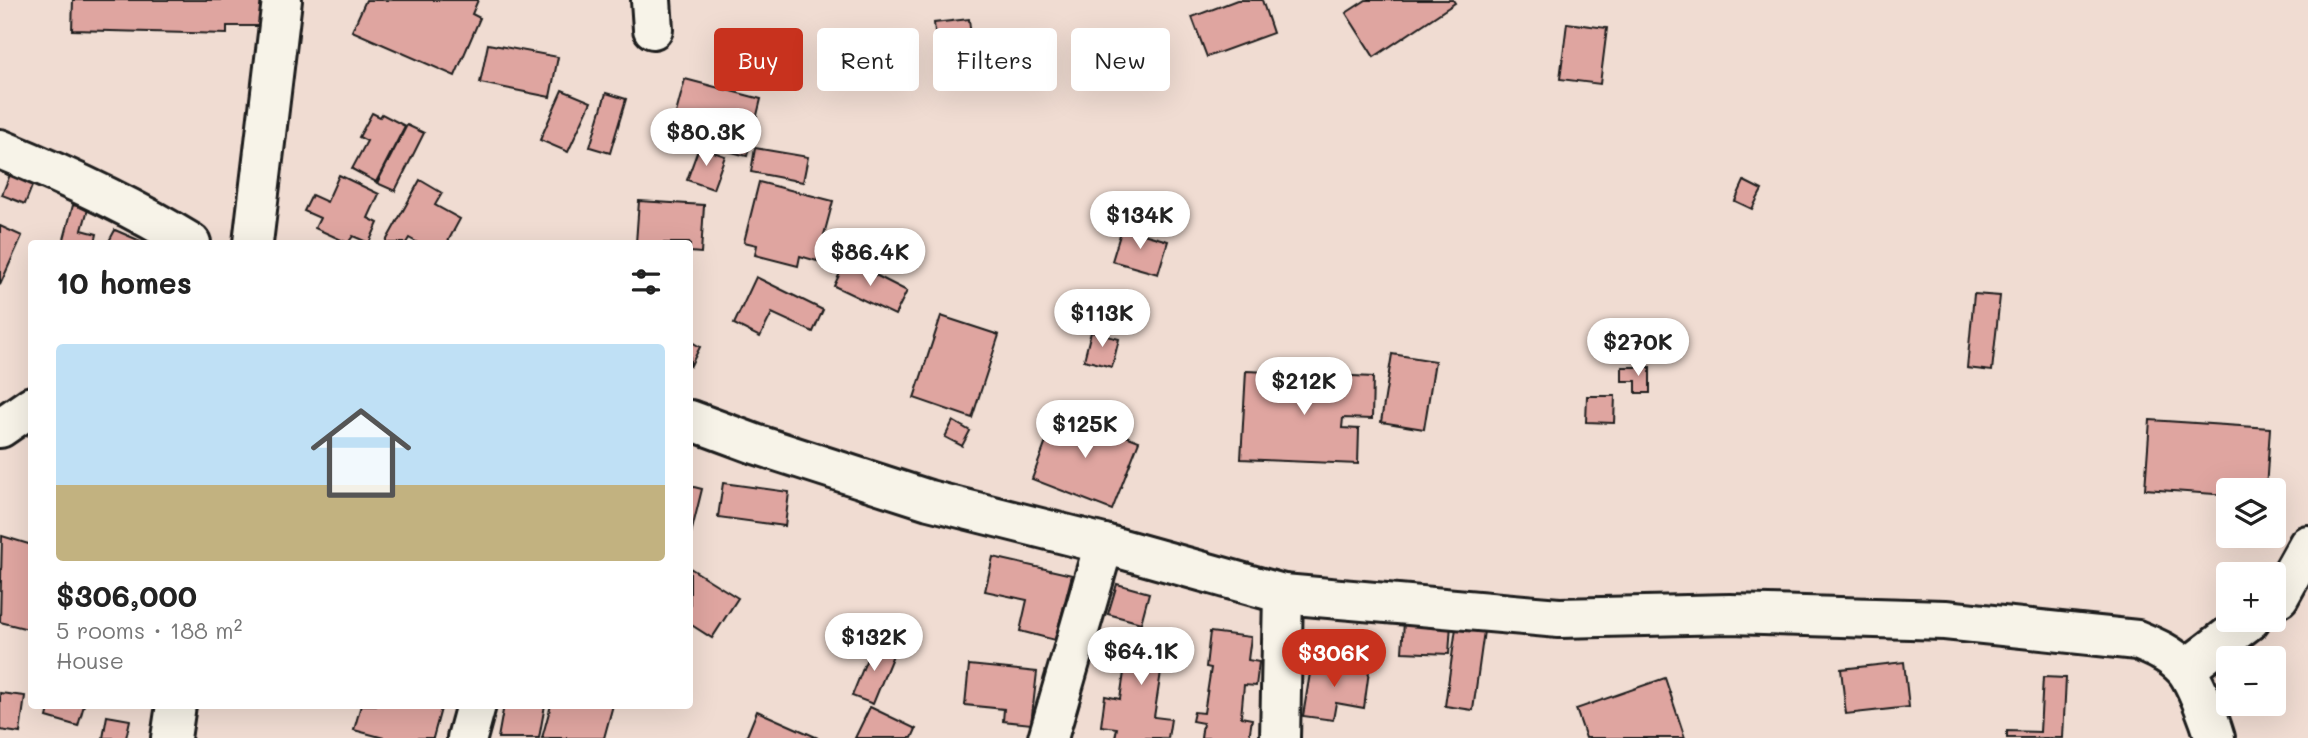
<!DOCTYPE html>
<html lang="en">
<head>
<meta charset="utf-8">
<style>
	body { margin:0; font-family:Mali,sans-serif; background:#f6f6f6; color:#222; height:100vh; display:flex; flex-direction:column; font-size:26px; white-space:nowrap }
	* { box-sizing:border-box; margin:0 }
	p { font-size:23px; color:#767676 }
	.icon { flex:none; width:38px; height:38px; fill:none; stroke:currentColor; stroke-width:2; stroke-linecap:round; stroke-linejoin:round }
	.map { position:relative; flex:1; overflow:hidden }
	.panel { position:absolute; left:28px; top:240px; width:665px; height:469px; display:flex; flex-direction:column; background:#fff; border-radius:7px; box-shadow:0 7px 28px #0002 }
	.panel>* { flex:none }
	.hud { position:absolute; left:714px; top:28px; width:665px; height:63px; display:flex; gap:14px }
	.fabs { position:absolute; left:2216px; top:478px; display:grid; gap:14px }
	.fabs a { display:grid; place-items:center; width:70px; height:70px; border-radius:7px; background:#fff; box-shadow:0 7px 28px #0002; font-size:35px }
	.price { position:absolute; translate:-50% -60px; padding:0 16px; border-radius:24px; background:#fff; color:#222; font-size:23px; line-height:46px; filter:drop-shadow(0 2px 4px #0008) }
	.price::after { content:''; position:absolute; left:50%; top:42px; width:21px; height:16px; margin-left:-10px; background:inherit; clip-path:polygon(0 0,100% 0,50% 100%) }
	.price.on { background:#c8321e; color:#fff }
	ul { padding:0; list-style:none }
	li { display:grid; align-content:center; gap:14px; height:371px; padding:0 28px }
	li span { display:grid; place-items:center; height:217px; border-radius:7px; color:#555 }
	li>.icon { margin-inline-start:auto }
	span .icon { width:126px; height:126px; fill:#fffc; stroke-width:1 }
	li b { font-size:30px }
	h2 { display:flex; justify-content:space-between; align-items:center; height:84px; padding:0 28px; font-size:30px }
	.tag { padding:0 24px; border-radius:7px; background:#fff; box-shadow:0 7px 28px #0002; font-size:24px; line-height:63px }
	.tag.on { background:#c8321e; color:#fff }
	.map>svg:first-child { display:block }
</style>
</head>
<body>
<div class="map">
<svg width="2308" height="738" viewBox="0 0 2308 738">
	<rect width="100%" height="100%" fill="#f0dcd2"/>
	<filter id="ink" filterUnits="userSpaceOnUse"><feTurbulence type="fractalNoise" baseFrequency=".0143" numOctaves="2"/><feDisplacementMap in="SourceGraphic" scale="14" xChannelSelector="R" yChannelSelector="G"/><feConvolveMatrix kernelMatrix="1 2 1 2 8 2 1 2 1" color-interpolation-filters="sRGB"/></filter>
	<g filter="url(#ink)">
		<g fill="#dfa5a0" stroke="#1c1c1c" stroke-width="2">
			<path d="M73,0H263L262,26H227V34L72,30Z"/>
			<path d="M366,0H478L472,14L480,18L455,76L352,31Z"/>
			<path d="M1237,0H1262L1273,33L1207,57L1192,17Z"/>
			<path d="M1366,0H1453L1455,3L1374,57L1346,13Z"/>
			<path d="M969,19L975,72L940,76L934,23Z"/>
			<path d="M1567,23L1607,28L1600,84L1560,79Z"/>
			<path d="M488,44L558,57L550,97L480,83Z"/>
			<path d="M685,79L761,99L747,156L670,136Z"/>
			<path d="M562,90L591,102L568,152L540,140Z"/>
			<path d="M606,93L626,99L610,153L590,147Z"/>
			<path d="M372,113L380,117L382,114L405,126L376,182L352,169L367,141L359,137Z"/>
			<path d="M407,125L424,133L395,191L377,183Z"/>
			<path d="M699,147L725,156L713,189L687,180Z"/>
			<path d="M755,148L808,157L803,182L751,172Z"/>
			<path d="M13,167L36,176L25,204L2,195Z"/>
			<path d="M339,175L379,194L368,218L378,223L369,243L353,236L348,243L315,228L320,218L304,211L312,195L327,202Z"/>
			<path d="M420,180L442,193L435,205L460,219L447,243H418L409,238L406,243H385Z"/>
			<path d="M1744,181L1762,190L1752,209L1735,201Z"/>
			<path d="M759,182L833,201L817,261L800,256L798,266L755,255L757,245L744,242Z"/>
			<path d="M639,201L704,205L701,253L690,252V243H636Z"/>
			<path d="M73,205L88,209L82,230L97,234L95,243H63Z"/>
			<path d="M0,226L22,236L0,285Z"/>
			<path d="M1122,228L1168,241L1158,274L1112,261Z"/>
			<path d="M115,230L145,243H108Z"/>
			<path d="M846,260L907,291L895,315L834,286Z"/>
			<path d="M756,277L823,310L813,332L772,313L760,337L734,324Z"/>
			<path d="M1974,294L2000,296L1992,371L1967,368Z"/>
			<path d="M941,316L999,335L972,418L914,398Z"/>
			<path d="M1091,332L1119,339L1112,367L1084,360Z"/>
			<path d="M690,341L700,347L690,367Z"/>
			<path d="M1392,354L1435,361L1424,429L1381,422Z"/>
			<path d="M1622,367H1650V393H1636V381H1622Z"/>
			<path d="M1246,371L1373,377L1372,419L1343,418L1342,428L1359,429L1358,464L1241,459Z"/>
			<path d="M1587,396H1615L1614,423L1586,422Z"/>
			<path d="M1058,410L1139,441L1112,510L1032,479Z"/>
			<path d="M2150,420L2270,428L2266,490H2228V495L2145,489Z"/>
			<path d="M953,421L970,431L962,446L945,437Z"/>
			<path d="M723,483L789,492L785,526L718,517Z"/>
			<path d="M690,486L702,489L690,538Z"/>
			<path d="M2,536L32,545V630L0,622Z"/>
			<path d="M993,557L1072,575L1055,640L1020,631L1027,600L985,591Z"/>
			<path d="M690,568L738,598L712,638L690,624Z"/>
			<path d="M1117,584L1149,593L1141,623L1108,614Z"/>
			<path d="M1404,622L1451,623L1449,654L1402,652Z"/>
			<path d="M1126,627L1167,633L1165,651L1179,653L1175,674L1161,672L1154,717L1171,719L1168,738H1115L1117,728L1101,726L1105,696L1120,699L1125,666L1120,665Z"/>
			<path d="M1456,628L1484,631L1473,710L1445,706Z"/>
			<path d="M1210,632L1251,637L1248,660L1259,662L1256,686L1244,685L1241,717L1252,719L1249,738H1201L1203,723L1192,721L1194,712L1204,713L1211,668L1206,667Z"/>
			<path d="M874,641L895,650L873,704L852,696Z"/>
			<path d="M1312,661L1369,671L1364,708L1336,703L1333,720L1303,716Z"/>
			<path d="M1904,662L1909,707L1846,714L1841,669Z"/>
			<path d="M969,665L1037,672L1031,724L1003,721L1004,709L965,705Z"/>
			<path d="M2043,677L2066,678L2063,738H2007V731L2040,732Z"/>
			<path d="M1665,678L1685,738H1586L1576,709Z"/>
			<path d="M0,693L25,696L20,733L0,730Z"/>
			<path d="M50,705H84L78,726L47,717Z"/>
			<path d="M361,705H442L433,738H384L354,730Z"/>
			<path d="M504,705H545L539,738H498Z"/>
			<path d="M551,705H613L604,738H542Z"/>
			<path d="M870,707L916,729L912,738H855Z"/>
			<path d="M757,711L818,738H746Z"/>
			<path d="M107,716L130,720L126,738H103Z"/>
		</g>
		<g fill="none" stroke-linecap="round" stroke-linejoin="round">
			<defs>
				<g id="minor">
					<path d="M651,0L653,29"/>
					<path d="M0,149C66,176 130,205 191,243"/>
					<path d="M253,243L282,0"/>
					<path d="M690,420L755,444L929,500L1104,544L1283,594L1559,618L1730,614L1945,620L2137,640C2154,647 2171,654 2184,668C2195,680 2210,721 2215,738"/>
					<path d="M0,428L32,406"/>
					<path d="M2279,597L2308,545"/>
					<path d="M2186,669L2250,620"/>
					<path d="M171,738L176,705"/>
					<path d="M467,738L476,705"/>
					<path d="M1048,738L1104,544"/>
					<path d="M1280,738L1283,594"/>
				</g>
			</defs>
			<use href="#minor" stroke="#1c1c1c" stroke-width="44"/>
			<use href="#minor" stroke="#f7f3e8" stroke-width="38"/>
		</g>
	</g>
</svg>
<div class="fabs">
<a><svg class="icon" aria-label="layers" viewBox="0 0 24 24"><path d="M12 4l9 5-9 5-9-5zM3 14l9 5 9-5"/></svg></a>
<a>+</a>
<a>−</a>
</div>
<b class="price" style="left:706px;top:168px">$80.3K</b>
<b class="price" style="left:1140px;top:251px">$134K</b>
<b class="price" style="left:870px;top:288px">$86.4K</b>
<b class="price" style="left:1102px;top:349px">$113K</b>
<b class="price" style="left:1638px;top:378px">$270K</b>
<b class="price" style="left:1304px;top:417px">$212K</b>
<b class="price" style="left:1085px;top:460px">$125K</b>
<b class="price" style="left:874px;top:673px">$132K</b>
<b class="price" style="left:1141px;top:687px">$64.1K</b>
<b class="price on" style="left:1334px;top:689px">$306K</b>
<div class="hud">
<a class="tag on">Buy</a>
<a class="tag">Rent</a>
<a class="tag">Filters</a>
<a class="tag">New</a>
</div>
<section class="panel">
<h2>10 homes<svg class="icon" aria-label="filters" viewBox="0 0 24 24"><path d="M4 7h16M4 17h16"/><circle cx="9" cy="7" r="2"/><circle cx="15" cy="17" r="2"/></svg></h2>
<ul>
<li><span style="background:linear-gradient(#bfe0f5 65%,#c2b280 0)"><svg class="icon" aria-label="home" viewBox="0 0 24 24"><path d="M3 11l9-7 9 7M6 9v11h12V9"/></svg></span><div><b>$306,000</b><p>5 rooms · 188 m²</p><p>House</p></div></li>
</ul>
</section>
</div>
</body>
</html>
